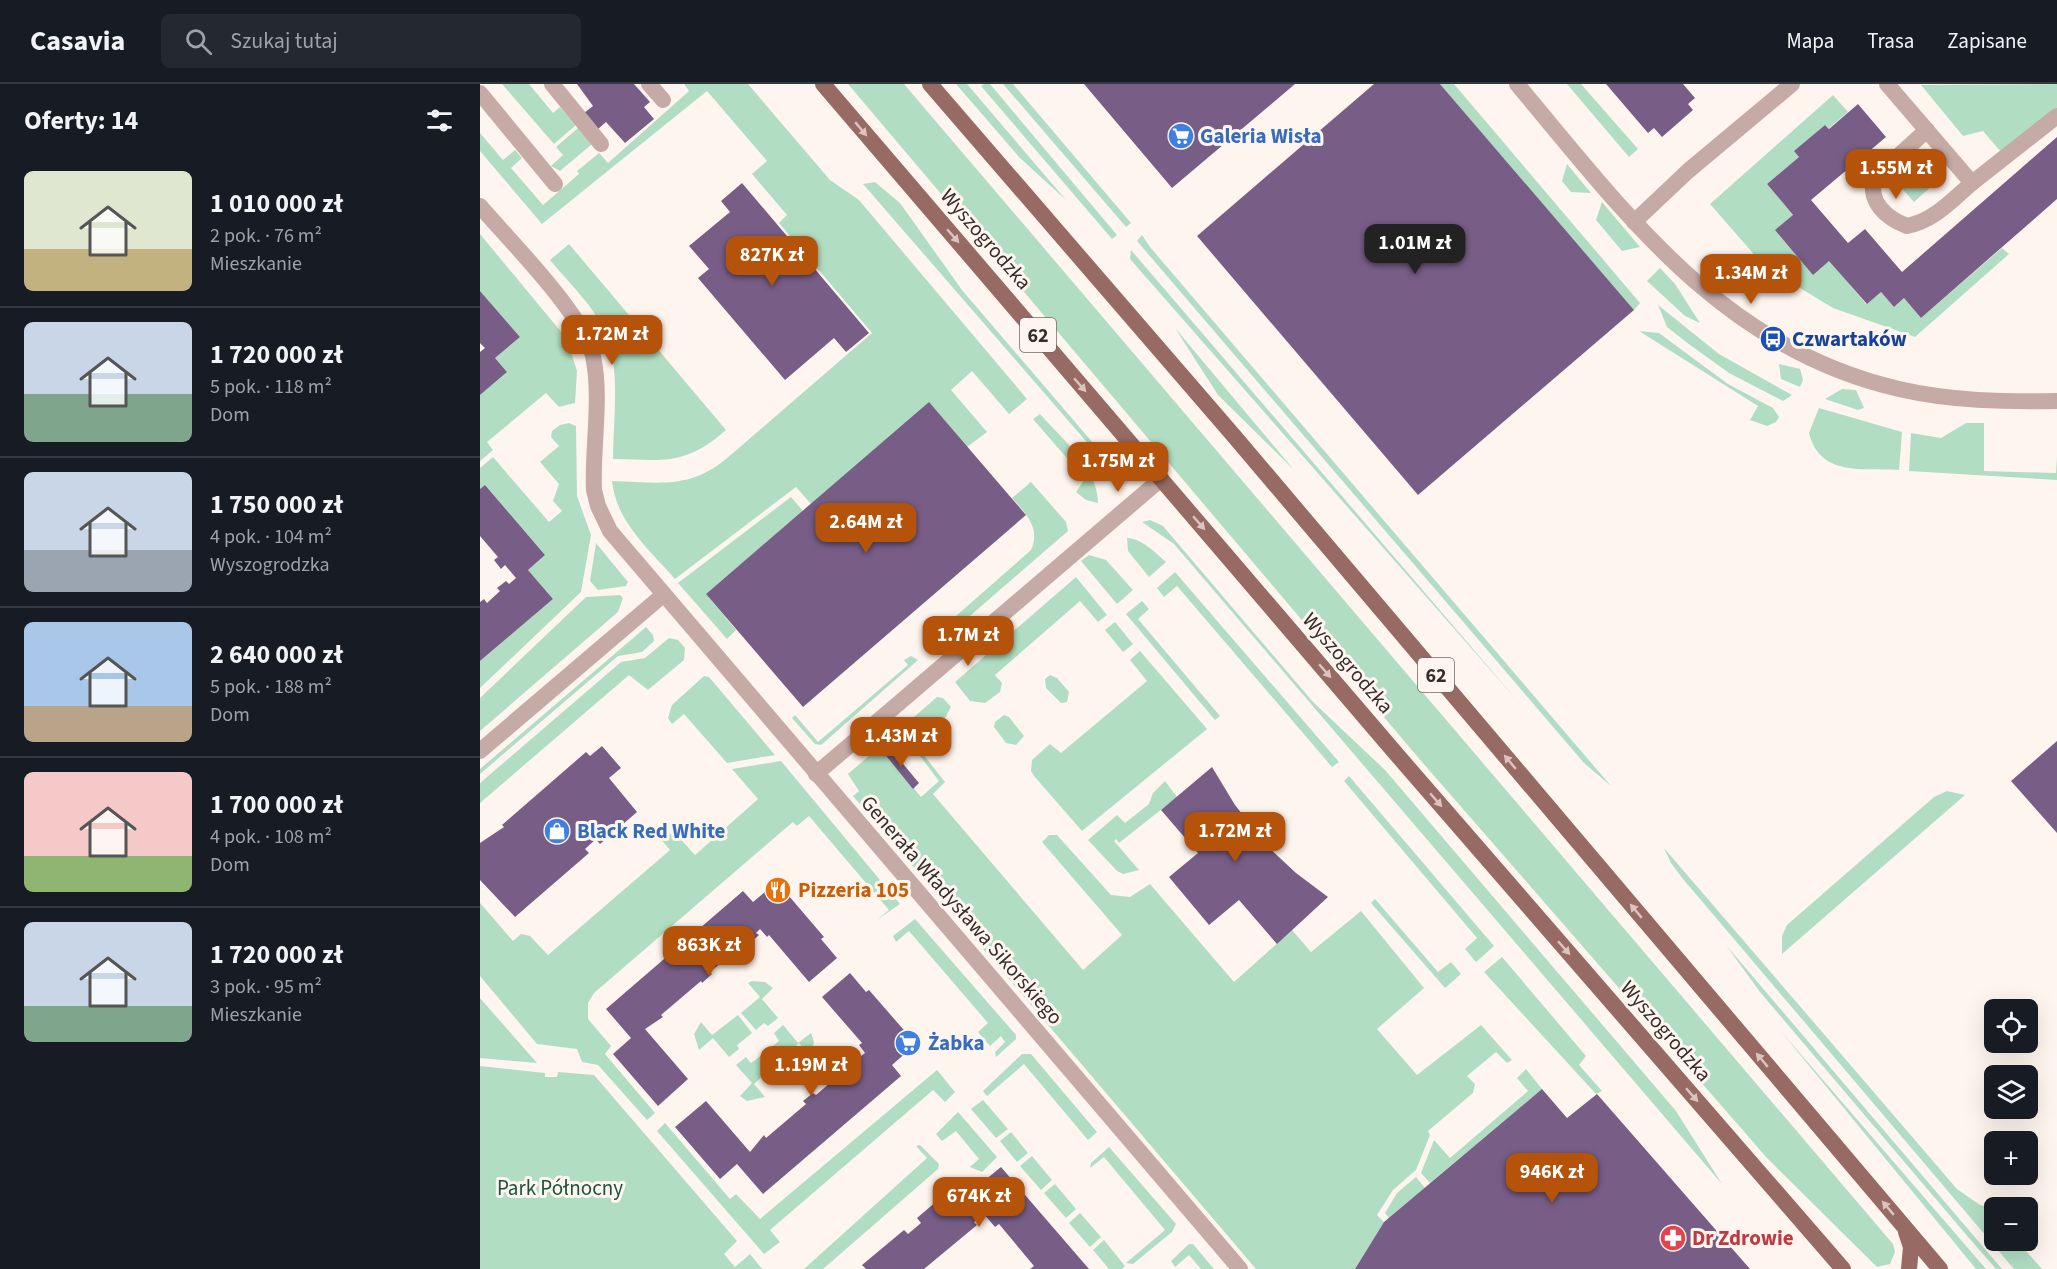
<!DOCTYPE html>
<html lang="pl">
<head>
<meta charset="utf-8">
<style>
	body { margin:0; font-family:"Source Sans 3",sans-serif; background:#242831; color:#f1f3f6; height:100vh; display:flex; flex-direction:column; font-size:22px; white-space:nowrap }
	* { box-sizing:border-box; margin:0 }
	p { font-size:20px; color:#9ea1a6 }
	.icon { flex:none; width:33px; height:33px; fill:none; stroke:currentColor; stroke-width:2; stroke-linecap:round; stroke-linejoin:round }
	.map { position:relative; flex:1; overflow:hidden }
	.sheet { display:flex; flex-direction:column; background:#171b24; width:480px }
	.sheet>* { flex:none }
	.controls { position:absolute; left:1504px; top:915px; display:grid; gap:12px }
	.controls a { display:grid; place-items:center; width:54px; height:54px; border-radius:9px; background:#171b24; box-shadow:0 6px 24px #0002; font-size:30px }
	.price { position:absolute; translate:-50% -51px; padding:0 14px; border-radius:12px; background:#b45309; color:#fff; font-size:20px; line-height:39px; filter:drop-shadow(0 2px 3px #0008) }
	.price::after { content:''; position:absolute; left:50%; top:36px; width:18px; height:14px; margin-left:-9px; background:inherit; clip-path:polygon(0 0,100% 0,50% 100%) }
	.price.active { background:#222; color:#fff }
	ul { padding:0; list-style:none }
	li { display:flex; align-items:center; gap:18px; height:150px; padding:0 24px }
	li+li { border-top:2px solid #363941 }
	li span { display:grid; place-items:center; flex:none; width:168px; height:120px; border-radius:9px; color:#555 }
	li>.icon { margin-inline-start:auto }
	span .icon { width:72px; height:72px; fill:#fffc; stroke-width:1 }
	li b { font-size:26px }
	h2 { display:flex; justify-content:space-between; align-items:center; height:72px; padding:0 24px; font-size:26px }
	header { display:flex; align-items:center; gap:36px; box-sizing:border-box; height:84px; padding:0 30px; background:#171b24; border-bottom:2px solid #363941 }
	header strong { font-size:28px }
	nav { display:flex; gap:33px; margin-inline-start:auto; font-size:21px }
	.search { width:420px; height:54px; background:#242831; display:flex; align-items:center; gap:15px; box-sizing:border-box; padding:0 21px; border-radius:9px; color:#9ea1a6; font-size:22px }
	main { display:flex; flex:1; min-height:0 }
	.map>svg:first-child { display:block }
</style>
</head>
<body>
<header>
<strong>Casavia</strong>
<div class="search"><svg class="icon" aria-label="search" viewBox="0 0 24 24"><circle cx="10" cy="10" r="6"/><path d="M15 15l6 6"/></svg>Szukaj tutaj</div>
<nav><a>Mapa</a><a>Trasa</a><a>Zapisane</a></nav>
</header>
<main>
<section class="sheet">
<h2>Oferty: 14<svg class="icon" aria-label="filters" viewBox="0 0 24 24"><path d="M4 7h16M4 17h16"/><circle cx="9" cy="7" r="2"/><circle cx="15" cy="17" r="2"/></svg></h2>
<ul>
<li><span style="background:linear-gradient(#dfe7d0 65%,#c2b280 0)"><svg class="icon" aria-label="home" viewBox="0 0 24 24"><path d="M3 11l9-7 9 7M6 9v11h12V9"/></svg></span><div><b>1 010 000 zł</b><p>2 pok. · 76 m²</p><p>Mieszkanie</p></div></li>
<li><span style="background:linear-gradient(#c9d6e8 60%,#7fa58c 0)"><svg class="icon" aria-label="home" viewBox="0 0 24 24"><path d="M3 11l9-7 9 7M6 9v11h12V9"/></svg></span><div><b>1 720 000 zł</b><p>5 pok. · 118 m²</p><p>Dom</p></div></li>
<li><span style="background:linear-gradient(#c9d6e8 65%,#9aa5b1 0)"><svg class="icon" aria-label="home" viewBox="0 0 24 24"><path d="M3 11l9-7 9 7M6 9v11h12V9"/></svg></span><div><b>1 750 000 zł</b><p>4 pok. · 104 m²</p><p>Wyszogrodzka</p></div></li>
<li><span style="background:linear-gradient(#a9c7e8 70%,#b9a48a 0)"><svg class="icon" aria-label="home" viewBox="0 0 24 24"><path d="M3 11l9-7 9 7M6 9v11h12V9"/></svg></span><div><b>2 640 000 zł</b><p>5 pok. · 188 m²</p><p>Dom</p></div></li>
<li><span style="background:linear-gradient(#f6c9c9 70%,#8fb573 0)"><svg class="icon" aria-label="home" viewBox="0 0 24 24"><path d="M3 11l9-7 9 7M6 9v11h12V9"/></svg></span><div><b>1 700 000 zł</b><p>4 pok. · 108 m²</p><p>Dom</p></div></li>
<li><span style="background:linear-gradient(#c9d6e8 70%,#7fa58c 0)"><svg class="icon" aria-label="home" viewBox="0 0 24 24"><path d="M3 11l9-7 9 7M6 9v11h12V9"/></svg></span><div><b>1 720 000 zł</b><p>3 pok. · 95 m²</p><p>Mieszkanie</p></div></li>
</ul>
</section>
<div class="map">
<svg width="1577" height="1185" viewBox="0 0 1577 1185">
	<rect width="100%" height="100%" fill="#fff5ef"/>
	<g fill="#b1dec2">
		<path d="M22,0H49L73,29L80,23L96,41L74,60Z"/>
		<path d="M204,0H268L350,96L379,116L547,315L529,330L492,287L471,306L507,348L487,363L331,420L316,403L195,495C170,466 136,438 132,397C178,398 208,406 246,375L392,249L299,139L307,131L272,90L287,77L227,7L62,140L0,67V49L23,76L35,66L42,74L31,84L63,121L99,90L97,87L119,69L128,79L209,7Z"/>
		<path d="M368,0H424L1413,1160L1415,1168L1410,1180L1397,1183L1287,1074L942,678Z"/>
		<path d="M476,0H487L586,116L540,74Z"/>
		<path d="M504,0H510L637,151L632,155L501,2Z"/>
		<path d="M523,0H533L651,139L646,143Z"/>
		<path d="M960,0H974L1160,219L1154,226Z"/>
		<path d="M1087,0H1101L1158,65L1149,73Z"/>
		<path d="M1577,0V25L1521,68L1503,47L1483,52L1441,1Z"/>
		<path d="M1353,11L1368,28L1349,44L1345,41L1315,67L1319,73L1287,100L1386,220L1401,208L1414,223L1424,214L1441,234L1522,164L1529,170L1435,253L1353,224L1285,183L1230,120Z"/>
		<path d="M98,44L112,60L80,87L71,82L83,71L76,63Z"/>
		<path d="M1087,80L1111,109L1091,108L1082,97Z"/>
		<path d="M1437,82L1454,100L1434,118L1418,100Z"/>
		<path d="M395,98L420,119L482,206L637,387L640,395L636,406L618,371L383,100Z"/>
		<path d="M1122,118L1160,163L1142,167L1116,136Z"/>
		<path d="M0,150L87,255L97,287L95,319L79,323L66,309L7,358L13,366L0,377V311L27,288L15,274L40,253L0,207Z"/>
		<path d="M662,151L670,163L1131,702L1104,679L657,157Z"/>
		<path d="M89,160L246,346C205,382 185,376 133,375C133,335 141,287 126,250C114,222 89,199 70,176Z"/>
		<path d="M651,166L1042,622L650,175Z"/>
		<path d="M1180,184L1195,200L1220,239L1205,232L1167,197Z"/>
		<path d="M1178,221L1239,270L1312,311L1303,317L1249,289L1206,258L1187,243Z"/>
		<path d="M695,244L814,386L738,311Z"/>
		<path d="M1159,247L1179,249L1248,300L1293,324L1299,333L1296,338L1287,342L1270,336L1278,322Z"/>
		<path d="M1299,280L1320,285L1323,296L1320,303L1301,295Z"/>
		<path d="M1362,305L1376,306L1384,324L1378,326L1345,315Z"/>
		<path d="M1339,324L1422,348L1419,386C1383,384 1340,393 1329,349Z"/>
		<path d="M560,330C581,354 618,384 618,419L606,416L596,408L605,395L553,335Z"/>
		<path d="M89,339L96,342L97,412L111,451L101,508L0,604V577L73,515L48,486L65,471L5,401L0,405V384L13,373L69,438L82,427L73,417L79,400L60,378L79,362L71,353L72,347L80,341Z"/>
		<path d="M1486,339H1504V387L1576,389L1577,373V396L1429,387L1431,349L1461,354Z"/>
		<path d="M551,398L586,438L588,447L461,557L460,546L551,466C561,444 546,430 532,414Z"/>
		<path d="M311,413L323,427L226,510L256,546L247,555L198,499Z"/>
		<path d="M670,436L683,442L833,618L905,686L1196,1027L1242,1100L694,460L662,438Z"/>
		<path d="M647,454C661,454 676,469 686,478L669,493L648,467Z"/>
		<path d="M116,459L148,498L146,502L118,506L110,497Z"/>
		<path d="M609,471L626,476L653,506L637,520L601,477Z"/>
		<path d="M695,488L859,678L852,683L697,502L684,513L677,504Z"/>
		<path d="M596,493L627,531L618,538L600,517L515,591L522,599L520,608L505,619L490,617L475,598Z"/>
		<path d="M140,511L143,514L138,528L0,647V614L106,513Z"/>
		<path d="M662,517L669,525L658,535L740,632L735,636L646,530Z"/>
		<path d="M635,538L653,560L643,568L625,546Z"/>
		<path d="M166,543L173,551L174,557L162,568L138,572L0,690V685Z"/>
		<path d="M189,554L198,556L205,564L204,576L168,606L149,591L0,719V699L141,578L165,574Z"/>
		<path d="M660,567L727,645L602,747L554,692L551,687L552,676L570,660L581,669L667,597L650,576Z"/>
		<path d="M431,572L438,576L341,661L335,660L312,634L315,631L338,658L428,581L424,576Z"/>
		<path d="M570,591L577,594L589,608L587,618L581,619L566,604L565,595Z"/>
		<path d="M224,592L229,593L295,671L247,679L204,630L192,640L188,634L192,621Z"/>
		<path d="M457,613L463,614L471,623L465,634L439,656L420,653L404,668L441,713L459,697L440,672L443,670L465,698L453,710L603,886L642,851L562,758L569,751H577L631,811L650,813L670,800L754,898L812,846L831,868L881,827L944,904L897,945L937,991L1001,941L1032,976L1027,979L1016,968L987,992L995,1000L993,1009L948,1047L950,1051L936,1086L913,1106L897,1131L904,1138L875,1185H776L373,712L379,707L368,690Z"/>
		<path d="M524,631L529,633L544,652L536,661L526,659L514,643L515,638Z"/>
		<path d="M301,677L420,820L397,836L409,826L329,732L317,742L313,738L300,749L114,909L108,919V935L131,962L125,970L175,1029L167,1036L118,981L102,978L97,965L57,960L0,892V819L33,857L41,850L50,852L68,871L190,766L180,754L189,750L197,751L215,771L278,715L252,685Z"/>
		<path d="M869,692L1014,862L996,878L985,865L997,854L864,697Z"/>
		<path d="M685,697L697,713L639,759L636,755L634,757L659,786L643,790L637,787L608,756L637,731L645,739L669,720L673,709Z"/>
		<path d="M1467,707L1485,711L1302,870V852L1307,841L1454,713Z"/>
		<path d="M1184,764L1477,1105L1500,1121L1515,1124V1156L1537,1157L1562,1185H1534L1203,795L1191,779Z"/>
		<path d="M895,815L958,888L971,878L981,890L965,904L891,819Z"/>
		<path d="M435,835L536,951V955L516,973L515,968L525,958L521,952L510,962L498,948L508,939L429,847L416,858L413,852Z"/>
		<path d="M1246,861L1522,1185H1516L1483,1147L1280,908Z"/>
		<path d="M1022,873L1106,972L1099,981L1122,1007L1116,1010L1004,888Z"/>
		<path d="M272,897L285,898L293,904L282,915L298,934L288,942L284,939L276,946L261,929L280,913L268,899Z"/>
		<path d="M0,914L57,979L0,974Z"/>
		<path d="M258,931L272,949L257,961L259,965L249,973L233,954L219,966L214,950L221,938L232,951Z"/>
		<path d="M303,941L318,959L331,949L334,958L331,973L319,959L295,981L284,969L299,957L294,949Z"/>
		<path d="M1299,945L1506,1185H1496Z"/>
		<path d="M542,970H551L617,1048L608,1056L544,980L507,1012L503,1007Z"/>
		<path d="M282,971L292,983L274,1000L285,1013L267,1017L260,1012L272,999L256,981L266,973L271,979Z"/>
		<path d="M0,982L65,989V993H77L78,988L114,991L257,1157L244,1170L255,1183L270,1170L282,1185H0Z"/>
		<path d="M1046,985L1062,1005L950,1099L941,1089L954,1056L970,1074L1048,1007L1037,994Z"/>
		<path d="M457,986L475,1008L465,1018L453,1006L290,1146L300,1158L284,1170L177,1047L185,1039L250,1115L256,1110L280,1135Z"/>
		<path d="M503,1016L528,1045L516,1054L491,1025Z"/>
		<path d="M478,1028L517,1073L502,1088L490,1083L499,1075L476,1047L462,1057L456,1050Z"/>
		<path d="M531,1048L548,1069L537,1078L520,1057Z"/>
		<path d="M440,1061L459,1080L458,1085L343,1185H324L447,1074L436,1062Z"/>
		<path d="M629,1063L696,1140L692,1148L653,1180L646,1179L685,1146L624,1073L610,1084L611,1079Z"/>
		<path d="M552,1072L572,1096L561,1106L540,1082Z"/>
		<path d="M936,1093L945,1104L909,1134L905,1129L917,1109Z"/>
		<path d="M575,1100L596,1125L586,1134L564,1109Z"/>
		<path d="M600,1129L621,1153L610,1163L589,1139Z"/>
		<path d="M624,1156L645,1182L642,1185H629L613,1166Z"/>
		<path d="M709,1160H713L734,1185H721L709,1171L695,1183L691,1177Z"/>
	</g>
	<g fill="#785e87">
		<path d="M97,0H154L170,18L164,23L174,35L145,59L126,38L118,45L104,29L113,22Z"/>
		<path d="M604,0H815L692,104Z"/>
		<path d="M894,0H960L1154,226L938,411L717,152Z"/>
		<path d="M1126,0H1203L1215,14L1208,20L1213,26L1182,53L1174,44L1168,49Z"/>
		<path d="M1378,20L1406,53L1331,116L1368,159L1385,145L1422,188L1577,53V115L1441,234L1424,214L1414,223L1401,208L1387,220L1349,177L1333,191L1295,146L1313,131L1287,100L1319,73L1314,67L1345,41L1349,45Z"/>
		<path d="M262,99L389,249L366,268L354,254L305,296L218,194L229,185L209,162L250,128L241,117Z"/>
		<path d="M0,207L40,253L15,274L27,288L0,311V268L5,264L0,259Z"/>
		<path d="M449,318L546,431L323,623L226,510Z"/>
		<path d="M5,401L65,471L48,486L73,515L0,577V518L4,515L7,519L20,507L17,504L26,497L29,500L36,494L25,481L21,485L14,476L18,473L0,452V405Z"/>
		<path d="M1577,657V749L1531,697Z"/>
		<path d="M122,662L141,684L129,694L157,728L120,760L116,755L105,765L109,769L35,833L0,796V759L24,743L22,741L106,668L110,672Z"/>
		<path d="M409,663L439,699L433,705L403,668Z"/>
		<path d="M732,683L755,721L788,763L816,789L848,813L797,860L759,816L729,841L689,793L718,769L681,726Z"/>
		<path d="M297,798L344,853L341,855L357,874L329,898L289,851L287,853L280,845L276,849L279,851L269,860L267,857L230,888L232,890L222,899L221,897L181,931L183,933L165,945L208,995L178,1022L133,970L151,954L126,925L263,807L273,818Z"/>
		<path d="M370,889L386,908L389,906L436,960L412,981L421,992L283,1110L257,1080L240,1095L195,1043L226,1017L270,1068L284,1051L286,1054L326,1020L323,1017L333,1009L336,1011L372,980L369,978L379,970L381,972L385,969L379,961L382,959L342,913Z"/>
		<path d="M1062,1005L1087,1034L1117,1010L1270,1185H875L904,1138Z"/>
		<path d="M521,1083L609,1185H550L554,1182L519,1140L515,1143L504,1130L494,1138L497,1141L444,1185H386L382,1181L424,1146L428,1150L441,1139L437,1134L479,1098L483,1103L493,1095L499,1101Z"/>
	</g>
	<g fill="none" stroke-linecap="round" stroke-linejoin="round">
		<g stroke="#c5aaa6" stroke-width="16">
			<path d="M72,0L121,60"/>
			<path d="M169,0L183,16"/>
			<path d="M1037,0C1146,130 1243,265 1419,305C1471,317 1524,318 1577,317"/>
			<path d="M1407,0L1492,99L1577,32"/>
			<path d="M0,9L75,100"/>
			<path d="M1447,46L1394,94C1388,118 1406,134 1427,142C1454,137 1472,116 1492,99"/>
			<path d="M0,122C30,157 104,231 113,272C122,314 112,364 114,406L118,422L130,447L760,1185"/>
			<path d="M1154,138L1208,87L1312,0"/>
			<path d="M0,667L183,511"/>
			<path d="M336,690L681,395"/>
		</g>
		<g stroke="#976a63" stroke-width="16">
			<path d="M343,0L918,672L1363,1185"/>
			<path d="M450,0L754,352L1460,1185"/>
			<path d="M1426,1148L1431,1163L1429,1185"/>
		</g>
	</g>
	<defs><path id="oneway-solid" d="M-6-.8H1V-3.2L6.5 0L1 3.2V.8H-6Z" transform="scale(1.5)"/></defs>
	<g fill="#dbc4be">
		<use href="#oneway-solid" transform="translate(381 45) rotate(50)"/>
		<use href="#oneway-solid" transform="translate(473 152) rotate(49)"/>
		<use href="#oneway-solid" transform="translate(600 301) rotate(49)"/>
		<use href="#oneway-solid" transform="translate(719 439) rotate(49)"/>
		<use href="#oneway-solid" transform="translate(845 587) rotate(49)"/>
		<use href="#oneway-solid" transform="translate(1030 678) rotate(-130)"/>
		<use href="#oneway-solid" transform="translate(956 716) rotate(49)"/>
		<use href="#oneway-solid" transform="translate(1156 827) rotate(-130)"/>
		<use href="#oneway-solid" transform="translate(1084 864) rotate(49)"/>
		<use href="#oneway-solid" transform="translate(1282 976) rotate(-130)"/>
		<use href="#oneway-solid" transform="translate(1212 1011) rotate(49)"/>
		<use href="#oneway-solid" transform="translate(1408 1124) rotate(-130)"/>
	</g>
	<defs>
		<symbol id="supermarket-disc" viewBox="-11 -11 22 22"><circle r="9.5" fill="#3f7fe0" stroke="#fff5ef"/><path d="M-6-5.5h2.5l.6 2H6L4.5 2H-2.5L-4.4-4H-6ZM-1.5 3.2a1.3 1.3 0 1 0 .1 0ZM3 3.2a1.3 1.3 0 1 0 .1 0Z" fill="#fff"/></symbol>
		<symbol id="bus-disc" viewBox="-11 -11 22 22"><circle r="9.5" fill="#1a4fb4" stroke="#fff5ef"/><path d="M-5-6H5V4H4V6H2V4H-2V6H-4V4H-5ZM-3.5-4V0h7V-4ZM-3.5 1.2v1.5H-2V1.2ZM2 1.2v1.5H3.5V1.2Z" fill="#fff"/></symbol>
		<symbol id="shop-disc" viewBox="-11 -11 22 22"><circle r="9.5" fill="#3f7fe0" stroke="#fff5ef"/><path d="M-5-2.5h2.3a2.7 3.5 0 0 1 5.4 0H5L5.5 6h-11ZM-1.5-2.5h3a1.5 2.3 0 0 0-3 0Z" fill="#fff"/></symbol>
		<symbol id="restaurant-disc" viewBox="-11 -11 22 22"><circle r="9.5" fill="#e8710a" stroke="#fff5ef"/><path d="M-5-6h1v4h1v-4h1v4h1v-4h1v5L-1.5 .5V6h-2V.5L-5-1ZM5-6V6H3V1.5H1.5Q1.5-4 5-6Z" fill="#fff"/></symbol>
		<symbol id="pharmacy-disc" viewBox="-11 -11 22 22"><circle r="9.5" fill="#e0444e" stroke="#fff5ef"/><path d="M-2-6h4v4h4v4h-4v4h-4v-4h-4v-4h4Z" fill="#fff"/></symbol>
	</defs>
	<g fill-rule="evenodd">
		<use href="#supermarket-disc" x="686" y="37" width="30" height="30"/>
		<use href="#bus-disc" x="1278" y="240" width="30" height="30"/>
		<use href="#shop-disc" x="62" y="732" width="30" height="30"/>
		<use href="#restaurant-disc" x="283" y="791" width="30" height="30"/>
		<use href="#supermarket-disc" x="413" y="944" width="30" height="30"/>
		<use href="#pharmacy-disc" x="1178" y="1139" width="30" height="30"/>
	</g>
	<g text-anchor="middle" stroke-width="6" stroke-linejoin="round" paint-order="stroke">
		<g fill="#fff5ef" stroke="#726963" stroke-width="1.5">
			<rect x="540" y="234" width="36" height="34" rx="4.5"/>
			<rect x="938" y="574" width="36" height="34" rx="4.5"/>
		</g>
		<g font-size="20" font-weight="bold" fill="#362d27">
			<text x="558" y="258">62</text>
			<text x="956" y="598">62</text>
		</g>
		<g font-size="21" font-weight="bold" fill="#366cbe" stroke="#fff5ef" text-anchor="start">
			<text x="720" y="59">Galeria Wisła</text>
			<text x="97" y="754">Black Red White</text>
			<text x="448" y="966">Żabka</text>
		</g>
		<g font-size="21" fill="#362d27" stroke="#fff5ef">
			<text transform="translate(506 155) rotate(49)" y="7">Wyszogrodzka</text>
			<text transform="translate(868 579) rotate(49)" y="7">Wyszogrodzka</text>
			<text transform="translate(482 826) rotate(49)" y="7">Generała Władysława Sikorskiego</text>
			<text transform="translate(1186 947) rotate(49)" y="7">Wyszogrodzka</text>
		</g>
		<g font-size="21" font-weight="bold" fill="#164399" stroke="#fff5ef" text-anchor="start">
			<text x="1312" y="262">Czwartaków</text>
		</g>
		<g font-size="21" font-weight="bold" fill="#c56008" stroke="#fff5ef" text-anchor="start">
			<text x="318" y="813">Pizzeria 105</text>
		</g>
		<g font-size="21" fill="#195639" stroke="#fff5ef">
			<text x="80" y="1111">Park Północny</text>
		</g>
		<g font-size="21" font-weight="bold" fill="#be3a42" stroke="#fff5ef" text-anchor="start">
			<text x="1212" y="1161">Dr Zdrowie</text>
		</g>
	</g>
</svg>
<div class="controls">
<a><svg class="icon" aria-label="locate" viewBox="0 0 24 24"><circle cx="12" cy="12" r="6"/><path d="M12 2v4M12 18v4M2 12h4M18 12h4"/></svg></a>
<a><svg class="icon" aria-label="layers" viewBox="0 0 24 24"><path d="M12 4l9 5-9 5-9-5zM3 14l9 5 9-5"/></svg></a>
<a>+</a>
<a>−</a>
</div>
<b class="price" style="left:1416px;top:116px">1.55M zł</b>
<b class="price active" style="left:935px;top:191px">1.01M zł</b>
<b class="price" style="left:292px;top:203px">827K zł</b>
<b class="price" style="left:1271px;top:221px">1.34M zł</b>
<b class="price" style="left:132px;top:282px">1.72M zł</b>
<b class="price" style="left:638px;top:409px">1.75M zł</b>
<b class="price" style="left:386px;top:470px">2.64M zł</b>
<b class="price" style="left:488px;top:583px">1.7M zł</b>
<b class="price" style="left:421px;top:684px">1.43M zł</b>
<b class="price" style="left:755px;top:779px">1.72M zł</b>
<b class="price" style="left:229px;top:893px">863K zł</b>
<b class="price" style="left:331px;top:1013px">1.19M zł</b>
<b class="price" style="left:1072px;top:1120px">946K zł</b>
<b class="price" style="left:499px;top:1144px">674K zł</b>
</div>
</main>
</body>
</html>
